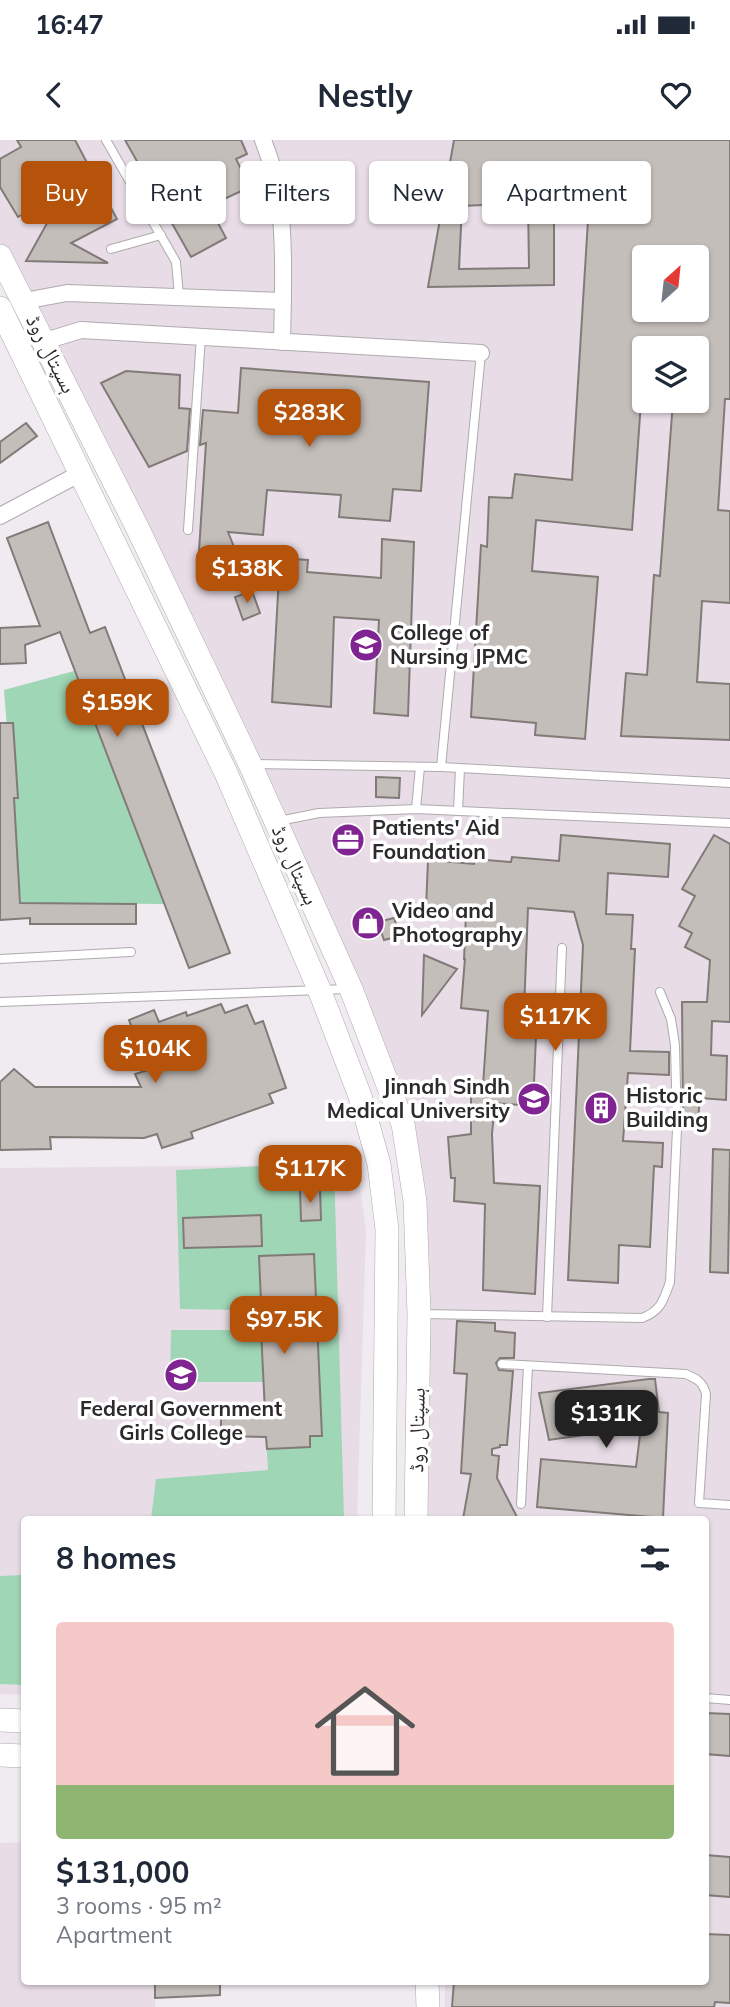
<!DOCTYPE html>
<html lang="en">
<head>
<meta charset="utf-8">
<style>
	body { margin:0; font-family:Mulish,"Noto Naskh Arabic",sans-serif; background:#f2f2f3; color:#1f2937; height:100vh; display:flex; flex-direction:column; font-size:26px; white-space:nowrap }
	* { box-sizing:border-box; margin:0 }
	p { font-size:23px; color:#747a83 }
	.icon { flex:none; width:38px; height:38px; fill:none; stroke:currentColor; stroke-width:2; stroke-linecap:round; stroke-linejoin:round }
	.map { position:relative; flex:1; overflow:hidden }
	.drawer { position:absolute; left:21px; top:1376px; width:688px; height:469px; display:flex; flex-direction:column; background:#fff; border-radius:7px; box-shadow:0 2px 5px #0004 }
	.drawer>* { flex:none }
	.guide { position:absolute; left:21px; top:21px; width:690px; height:63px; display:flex; gap:14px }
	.needle { width:46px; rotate:27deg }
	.controls { position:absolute; left:632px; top:105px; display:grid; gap:14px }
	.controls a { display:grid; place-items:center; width:77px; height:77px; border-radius:7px; background:#fff; box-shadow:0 2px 5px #0004; font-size:35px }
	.price { position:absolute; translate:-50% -60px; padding:0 16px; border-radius:14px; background:#b45309; color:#fff; font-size:23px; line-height:46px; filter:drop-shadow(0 2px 4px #0008) }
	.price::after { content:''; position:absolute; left:50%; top:42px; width:21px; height:16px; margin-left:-10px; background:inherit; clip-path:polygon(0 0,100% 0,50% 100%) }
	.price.current { background:#222; color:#fff }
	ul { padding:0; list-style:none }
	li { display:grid; align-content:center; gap:14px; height:371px; padding:0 35px }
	li span { display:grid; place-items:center; height:217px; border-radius:7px; color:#555 }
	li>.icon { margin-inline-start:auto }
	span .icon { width:126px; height:126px; fill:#fffc; stroke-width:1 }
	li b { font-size:30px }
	h2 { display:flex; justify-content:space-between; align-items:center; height:84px; padding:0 35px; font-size:30px }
	.tag { padding:0 24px; border-radius:7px; background:#fff; box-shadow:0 2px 5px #0004; font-size:24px; line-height:63px }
	.tag.current { background:#b45309; color:#fff }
	.status { display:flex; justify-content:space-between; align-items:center; height:49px; padding:0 35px; background:#fff; direction:ltr }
	.status svg { height:19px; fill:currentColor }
	header { display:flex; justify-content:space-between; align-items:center; height:91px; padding:0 35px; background:#fff; font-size:32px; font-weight:700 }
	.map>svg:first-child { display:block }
</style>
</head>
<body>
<div class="status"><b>16:47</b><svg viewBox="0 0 49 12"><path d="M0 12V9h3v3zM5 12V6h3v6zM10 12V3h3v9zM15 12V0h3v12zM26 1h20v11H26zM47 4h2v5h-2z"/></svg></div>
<header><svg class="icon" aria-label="back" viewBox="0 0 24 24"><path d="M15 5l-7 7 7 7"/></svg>Nestly<svg class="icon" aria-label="heart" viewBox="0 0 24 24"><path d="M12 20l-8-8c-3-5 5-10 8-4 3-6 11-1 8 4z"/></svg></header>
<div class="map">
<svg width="730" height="1867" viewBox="0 0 730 1867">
	<rect width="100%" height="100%" fill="#f0ebf0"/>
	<g fill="#e8dde7" fill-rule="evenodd">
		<path d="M0,0H730V1867H445V1841H705V1379H427L415,1061L351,849L0,116ZM644,117H696V170H644ZM644,208H696V261H644Z"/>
		<path d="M357,1024L366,1090L357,1379H24V1555L0,1554V1028Z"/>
		<path d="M24,1702V1841H155V1867H0V1703Z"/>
	</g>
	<g fill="#9fd6b5">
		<path d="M74,531L164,764L21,763L4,550Z"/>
		<path d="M334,1023L344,1379H151L156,1339L268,1330L263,1242H170L171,1190H242L241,1170L180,1169L176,1030Z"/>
		<path d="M24,1435V1545L0,1544V1436Z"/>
	</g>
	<g fill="#c4beba" stroke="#817b78" stroke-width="2" fill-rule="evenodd">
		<path d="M17,0H75L117,79L71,103L108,123L26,121L65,51L18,77L0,47V19L21,7Z"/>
		<path d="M125,0H241L247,14L236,19L250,47L209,66L226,98L191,117Z"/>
		<path d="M454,0H730V259H725L718,370L730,371V463L702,461L697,542L730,544V600L621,596L626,533L647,535L654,435L660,436L673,261H696V208H644V247H642L632,390L536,380L532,431L598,437L585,599L535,595L536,583L471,577L481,405L487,407L489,357L512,358L515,334L572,340L589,64L554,63V145L428,147ZM528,63L529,128L459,129L462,66ZM644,117H696V170H644Z"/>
		<path d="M241,228L429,242L421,351L393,349L390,381L339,377L341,355L267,350L263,395L228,392L240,422L224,428L220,417L198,426L206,303L200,305L203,270L238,273Z"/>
		<path d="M126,231L180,235L179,268L190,269L187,311L149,327L101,243Z"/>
		<path d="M26,283L37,296L0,323V302Z"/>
		<path d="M48,382L90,493L105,487L230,813L189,828L60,492L25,505L26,523L0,524V488L40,486L7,398Z"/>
		<path d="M382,399L414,402L408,576L374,573L379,480L334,477L331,567L272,562L280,418L308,420L307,432L381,438Z"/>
		<path d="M252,451L260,473L243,480L235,457Z"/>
		<path d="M0,583H13L18,658H14L20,763L136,764V784H30V778L0,780Z"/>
		<path d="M376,637L400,638L399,658L376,657Z"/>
		<path d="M561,695L670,704L668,737L608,733L606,774L633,775L631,809H635L630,911L669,912V935L628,933L623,1001L663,1003L662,1027L654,1026L650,1107L619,1105L618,1143L568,1140L583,805L574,772L528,768L523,895L536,896L533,966L495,963L492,994L494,1043L540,1046L535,1154L483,1150L485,1064L454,1061L455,1038H451L448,997L471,994V945L483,946L488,871L461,868L465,818L464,820L466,774L426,769L428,720L474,724L475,719L511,722L512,717L559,721Z"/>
		<path d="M714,695L730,704V882L712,881L711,915L727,916L726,960L700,958L698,979L683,978L682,862H707L710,820L685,807L692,793L679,786L695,756L682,749Z"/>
		<path d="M394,778L400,796L384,800L378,782Z"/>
		<path d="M424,815L457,829L422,875Z"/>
		<path d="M221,864L225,873L247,865L255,884L263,881L286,948L269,954L273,963L191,992L193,998L162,1008L157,994L144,998L50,997L51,1009L0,1010V942L14,929L35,947H141L135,934L148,930L129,880L154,870L159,882L186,872L187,876Z"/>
		<path d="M713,1009L730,1010L728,1133L710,1132Z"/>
		<path d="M300,1049H320L321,1080L301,1081Z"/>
		<path d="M261,1075L262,1106L184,1108L183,1078Z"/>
		<path d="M314,1114L322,1296H310V1307L267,1309L266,1297L221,1296V1271L265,1272L261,1190L242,1191L241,1163L261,1162L259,1116Z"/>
		<path d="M457,1181L495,1183V1191L515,1193L514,1218H500L496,1223L499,1230L513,1231L507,1305H500V1307L492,1309V1315L499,1316L497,1338L518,1379H463L471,1334L461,1333L467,1234L454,1233Z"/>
		<path d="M649,1239H655L659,1272L668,1273L663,1378L537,1367L541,1319L636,1327L641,1287L549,1300L539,1253Z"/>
		<path d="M705,1573L730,1574V1616L705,1614Z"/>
		<path d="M705,1715L730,1717V1757L705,1755Z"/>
		<path d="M705,1794L730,1795V1863L715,1862L714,1867H452L454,1841H705Z"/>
		<path d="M155,1841H220V1855L155,1858Z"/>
	</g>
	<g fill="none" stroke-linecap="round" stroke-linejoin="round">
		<defs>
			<g id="lane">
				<path d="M106,0L176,122L179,156"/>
				<path d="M275,34L322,39L339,34"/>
				<path d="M111,109L161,95"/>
				<path d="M188,390L201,196"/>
				<path d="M253,624L441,627L730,643"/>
				<path d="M441,627L481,213"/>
				<path d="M416,669L420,627"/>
				<path d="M458,671L460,629"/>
				<path d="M279,681L319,673L416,669L730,683"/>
				<path d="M0,819L131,812"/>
				<path d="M0,862L347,849"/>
				<path d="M422,1174L642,1178C661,1171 663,1161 670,1142L677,989L675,905L671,879L660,852"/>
				<path d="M547,1177L562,808"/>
				<path d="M502,1224L686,1234C697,1239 703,1242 706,1254L699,1363L730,1365"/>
				<path d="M521,1364L528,1226"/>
				<path d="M705,1558L730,1560"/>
			</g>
			<g id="street">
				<path d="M263,0C270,19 277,38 279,58C285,104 283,156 282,202"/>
				<path d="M24,161L67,153L283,161"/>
				<path d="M45,201L81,190L481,213"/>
				<path d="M0,376L81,333"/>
			</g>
			<g id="secondary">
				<path d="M0,116L137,387L250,624L351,849L403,984L415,1061L419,1174L416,1379"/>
				<path d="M0,168L226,633L319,849L360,956L379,1024L387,1089L384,1379"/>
				<path d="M0,1580L24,1581"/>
				<path d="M0,1615L24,1616"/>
				<path d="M427,1841L428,1867"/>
			</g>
		</defs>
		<use href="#lane" stroke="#aeaaae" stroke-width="10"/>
		<use href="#street" stroke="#aeaaae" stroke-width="18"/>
		<use href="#secondary" stroke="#aeaaae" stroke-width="24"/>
		<use href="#lane" stroke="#fff" stroke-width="8"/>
		<use href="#street" stroke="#fff" stroke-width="16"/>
		<use href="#secondary" stroke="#fff" stroke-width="23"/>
	</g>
	<defs>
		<symbol id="university-disc" viewBox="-11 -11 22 22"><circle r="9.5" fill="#802491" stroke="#fff"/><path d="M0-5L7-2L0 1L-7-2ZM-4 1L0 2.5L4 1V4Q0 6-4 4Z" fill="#fff"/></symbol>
		<symbol id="office-disc" viewBox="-11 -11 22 22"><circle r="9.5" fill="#802491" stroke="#fff"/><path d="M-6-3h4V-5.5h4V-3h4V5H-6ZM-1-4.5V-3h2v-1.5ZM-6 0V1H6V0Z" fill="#fff"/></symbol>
		<symbol id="shop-disc" viewBox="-11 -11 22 22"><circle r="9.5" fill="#802491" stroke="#fff"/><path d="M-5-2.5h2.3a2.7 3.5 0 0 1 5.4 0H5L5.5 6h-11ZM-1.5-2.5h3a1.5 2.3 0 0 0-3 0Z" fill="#fff"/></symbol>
		<symbol id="building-disc" viewBox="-11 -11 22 22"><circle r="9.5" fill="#802491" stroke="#fff"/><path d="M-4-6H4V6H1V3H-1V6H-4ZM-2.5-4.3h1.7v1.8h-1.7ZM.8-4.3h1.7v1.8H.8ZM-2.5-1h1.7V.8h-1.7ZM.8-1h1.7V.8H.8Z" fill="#fff"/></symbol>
		<symbol id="school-disc" viewBox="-11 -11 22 22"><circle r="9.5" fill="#802491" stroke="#fff"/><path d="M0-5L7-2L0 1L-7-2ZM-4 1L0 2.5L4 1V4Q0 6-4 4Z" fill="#fff"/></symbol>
	</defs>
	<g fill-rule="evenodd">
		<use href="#university-disc" x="347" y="486" width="38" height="38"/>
		<use href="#office-disc" x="329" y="681" width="38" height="38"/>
		<use href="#shop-disc" x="349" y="764" width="38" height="38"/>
		<use href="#university-disc" x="515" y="940" width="38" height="38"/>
		<use href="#building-disc" x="582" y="949" width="38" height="38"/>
		<use href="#school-disc" x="162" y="1216" width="38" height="38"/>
	</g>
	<g text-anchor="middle" stroke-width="7" stroke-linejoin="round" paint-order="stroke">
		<g font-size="21" fill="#2c2a2c" stroke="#fff">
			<text transform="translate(51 214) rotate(63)" y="7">ہسپتال روڈ</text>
			<text transform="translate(295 725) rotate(66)" y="7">ہسپتال روڈ</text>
			<text transform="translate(417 1290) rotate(-89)" y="7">ہسپتال روڈ</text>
		</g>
		<g font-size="21" font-weight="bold" fill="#2c2a2c" stroke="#fff" text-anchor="start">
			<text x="390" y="500">College of<tspan x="390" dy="24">Nursing JPMC</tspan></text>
			<text x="372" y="695">Patients' Aid<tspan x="372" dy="24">Foundation</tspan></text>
			<text x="392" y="778">Video and<tspan x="392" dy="24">Photography</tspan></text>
			<text x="510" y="954" text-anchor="end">Jinnah Sindh<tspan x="510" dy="24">Medical University</tspan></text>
			<text x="626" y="963">Historic<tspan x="626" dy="24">Building</tspan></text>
			<text x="181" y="1276" text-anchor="middle">Federal Government<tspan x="181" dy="24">Girls College</tspan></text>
		</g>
	</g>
</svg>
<div class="controls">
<a><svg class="needle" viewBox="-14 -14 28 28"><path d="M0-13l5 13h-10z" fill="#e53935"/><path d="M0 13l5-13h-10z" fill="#747a83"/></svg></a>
<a><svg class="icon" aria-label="layers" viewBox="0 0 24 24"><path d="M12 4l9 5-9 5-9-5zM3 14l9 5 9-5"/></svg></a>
</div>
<b class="price" style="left:309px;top:309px">$283K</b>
<b class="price" style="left:247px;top:465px">$138K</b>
<b class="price" style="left:117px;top:599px">$159K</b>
<b class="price" style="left:555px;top:913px">$117K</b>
<b class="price" style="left:155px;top:945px">$104K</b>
<b class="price" style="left:310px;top:1065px">$117K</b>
<b class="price" style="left:284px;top:1216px">$97.5K</b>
<b class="price current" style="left:606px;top:1310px">$131K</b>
<div class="guide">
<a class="tag current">Buy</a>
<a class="tag">Rent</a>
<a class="tag">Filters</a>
<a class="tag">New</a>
<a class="tag">Apartment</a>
</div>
<section class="drawer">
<h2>8 homes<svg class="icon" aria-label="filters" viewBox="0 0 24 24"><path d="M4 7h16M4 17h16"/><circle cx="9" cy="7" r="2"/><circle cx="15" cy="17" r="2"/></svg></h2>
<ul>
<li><span style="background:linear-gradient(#f6c9c9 75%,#8fb573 0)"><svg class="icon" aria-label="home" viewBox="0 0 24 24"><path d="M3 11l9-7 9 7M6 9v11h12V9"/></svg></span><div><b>$131,000</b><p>3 rooms · 95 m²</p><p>Apartment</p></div></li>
</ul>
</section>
</div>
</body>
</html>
